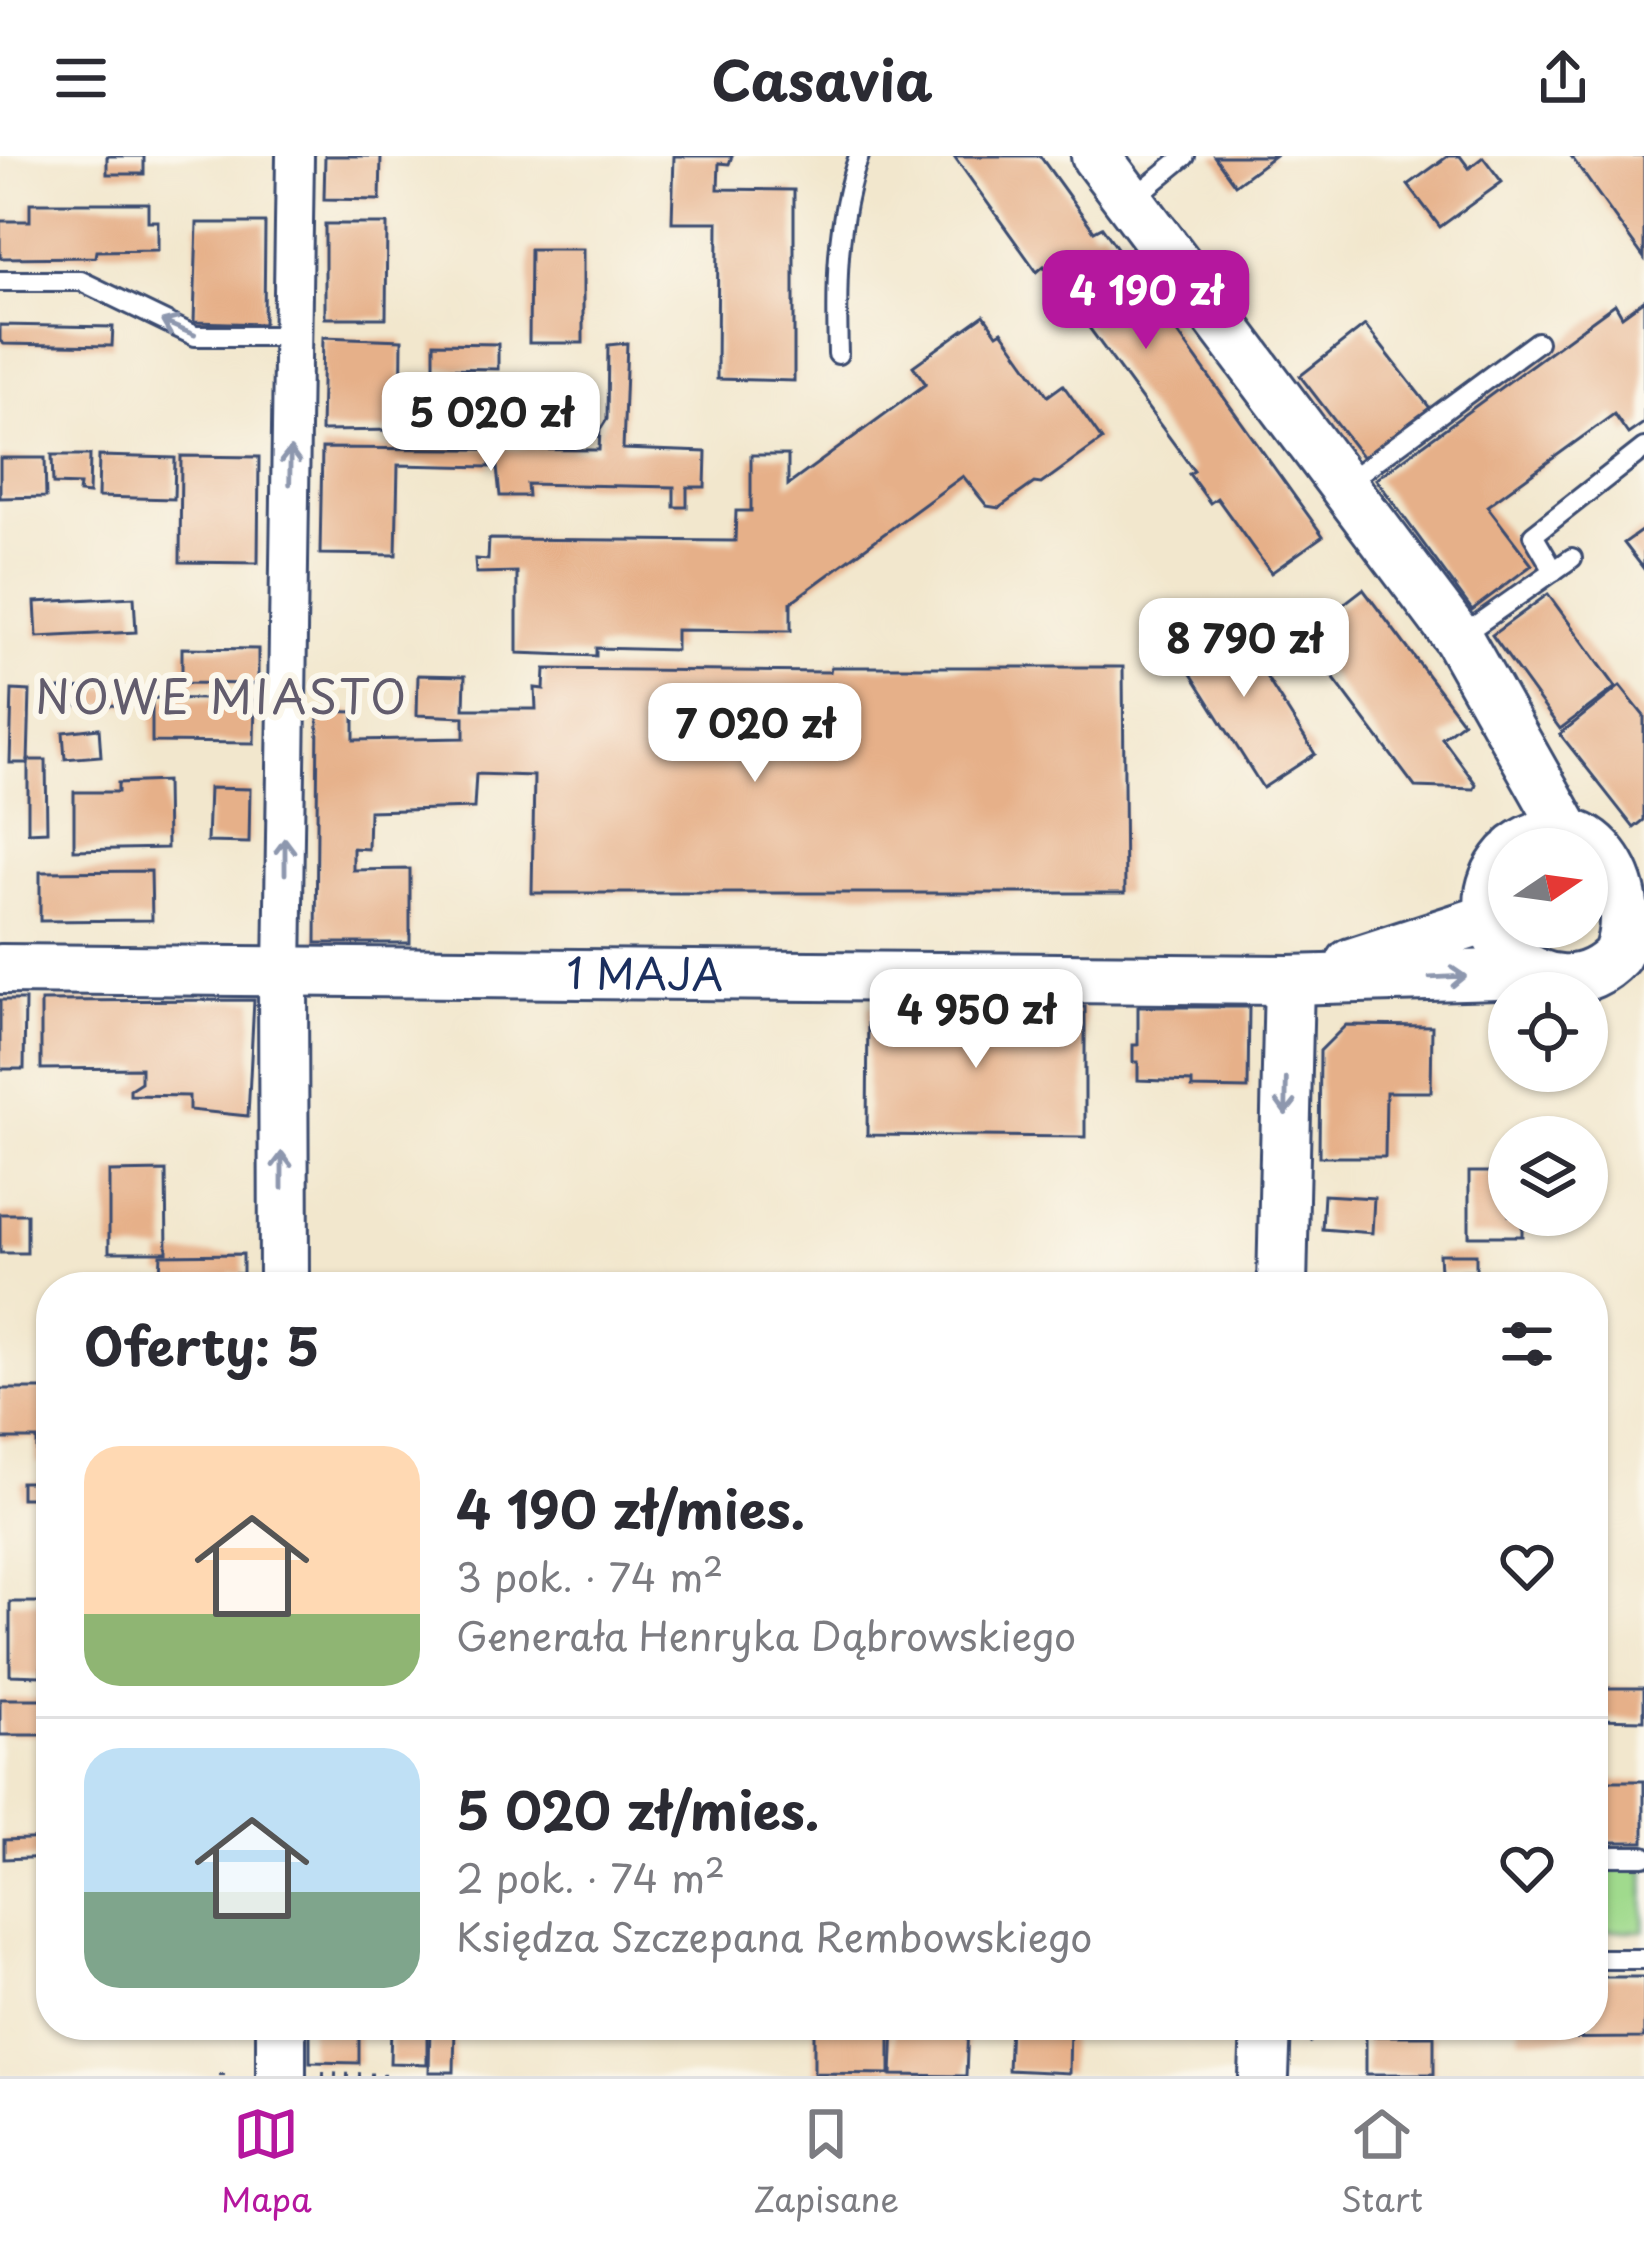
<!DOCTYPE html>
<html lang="pl">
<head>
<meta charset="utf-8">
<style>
	body { margin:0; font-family:"Playpen Sans",sans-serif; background:#f2f2f3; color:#2b2b33; height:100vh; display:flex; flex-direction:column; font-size:45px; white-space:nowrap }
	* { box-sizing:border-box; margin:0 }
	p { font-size:39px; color:#7c7c81 }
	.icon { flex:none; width:66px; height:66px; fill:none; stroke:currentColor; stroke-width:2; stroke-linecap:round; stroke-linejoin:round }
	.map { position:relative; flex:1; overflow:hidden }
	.panel { position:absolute; left:36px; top:1116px; width:1572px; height:768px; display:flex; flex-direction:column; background:#fff; border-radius:48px; box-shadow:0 3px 9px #0004 }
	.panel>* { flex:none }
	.needle { width:78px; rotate:77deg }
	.tools { position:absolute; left:1488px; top:672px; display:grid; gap:24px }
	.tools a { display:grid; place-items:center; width:120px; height:120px; border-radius:50%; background:#fff; box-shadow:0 3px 9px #0004; font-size:60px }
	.price { position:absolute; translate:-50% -102px; padding:0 27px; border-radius:24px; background:#fff; color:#222; font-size:39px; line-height:78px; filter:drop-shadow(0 3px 6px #0008) }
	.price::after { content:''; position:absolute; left:50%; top:72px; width:36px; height:27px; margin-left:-18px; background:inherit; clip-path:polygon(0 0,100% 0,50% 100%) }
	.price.current { background:#b5179e; color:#fff }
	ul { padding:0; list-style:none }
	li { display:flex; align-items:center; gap:36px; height:300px; padding:0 48px }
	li+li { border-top:3px solid #e1e1e2 }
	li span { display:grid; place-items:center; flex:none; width:336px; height:240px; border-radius:36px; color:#555 }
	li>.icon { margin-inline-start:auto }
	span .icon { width:144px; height:144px; fill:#fffc; stroke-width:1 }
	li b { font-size:51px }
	h2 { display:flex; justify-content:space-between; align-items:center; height:144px; padding:0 48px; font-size:51px }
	header { display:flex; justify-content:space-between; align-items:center; height:156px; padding:0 48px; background:#fff; font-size:54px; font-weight:700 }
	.tab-bar { display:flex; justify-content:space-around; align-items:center; height:168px; border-top:3px solid #e1e1e2; background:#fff; font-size:33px; color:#7c7c81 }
	.tab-bar a { display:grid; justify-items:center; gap:6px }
	.tab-bar .current { color:#b5179e }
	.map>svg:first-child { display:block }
</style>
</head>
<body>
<header><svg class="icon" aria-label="menu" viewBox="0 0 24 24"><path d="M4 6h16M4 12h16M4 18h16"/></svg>Casavia<svg class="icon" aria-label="share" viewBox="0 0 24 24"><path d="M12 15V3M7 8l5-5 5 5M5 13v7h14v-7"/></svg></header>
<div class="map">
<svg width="1644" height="1920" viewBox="0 0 1644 1920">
	<rect width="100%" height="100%" fill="#fbf7ec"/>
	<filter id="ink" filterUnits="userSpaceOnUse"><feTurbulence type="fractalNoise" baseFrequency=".00833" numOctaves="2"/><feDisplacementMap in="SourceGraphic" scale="24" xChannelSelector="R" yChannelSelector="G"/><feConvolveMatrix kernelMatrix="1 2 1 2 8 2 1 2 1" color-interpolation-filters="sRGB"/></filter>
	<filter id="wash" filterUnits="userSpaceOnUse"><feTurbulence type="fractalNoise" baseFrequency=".004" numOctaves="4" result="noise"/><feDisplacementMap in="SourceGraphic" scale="48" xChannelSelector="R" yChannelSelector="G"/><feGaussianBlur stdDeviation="2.7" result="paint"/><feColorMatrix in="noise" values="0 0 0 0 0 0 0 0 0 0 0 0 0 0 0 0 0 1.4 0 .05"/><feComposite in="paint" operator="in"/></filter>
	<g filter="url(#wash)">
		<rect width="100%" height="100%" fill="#f2e7cd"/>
		<rect fill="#a0da8d" stroke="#5e8476" stroke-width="3" x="1593" y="1713" width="51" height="62"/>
		<g id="blocks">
			<g fill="#e6b089">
				<rect x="107" y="0" width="37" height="18"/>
				<path d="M325,0H381L380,44L324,43Z"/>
				<path d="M674,0H732L729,8L719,7L718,33L794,34V225L717,223L718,66H672Z"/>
				<path d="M954,0H1040L1094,75L1102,71L1323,380L1271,417L1217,342L1210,347L1189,318L1194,315L1044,110L1037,116Z"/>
				<path d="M1214,0H1274L1235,29Z"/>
				<path d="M1448,0H1460L1469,12L1483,1L1502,26L1440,71L1408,29Z"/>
				<path d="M1571,0H1644V102Z"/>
				<path d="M30,47H148V65H158V94L96,95L95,101L0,102V65H30Z"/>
				<path d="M197,67H265L264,168L194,166Z"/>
				<path d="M325,68H387L386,162H325Z"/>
				<path d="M530,93H583V187H529Z"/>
				<path d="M1644,144V267L1628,278L1614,258L1487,350L1532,409L1472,454L1376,323L1615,148L1622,160Z"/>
				<path d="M984,159L997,178L1002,175L1048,240L1063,229L1102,284L1041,328L1034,327L999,352L987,350L963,320L791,446V475L676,474V494L596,492V500L517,497V416L476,417L475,403L488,404L489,383L735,385L736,355H751V299H788V329L926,228L913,210Z"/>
				<path d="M0,169L113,171L112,190L4,188L0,185Z"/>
				<path d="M1365,169L1430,252L1364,303L1300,220Z"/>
				<path d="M323,181L402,184L401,274L321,275Z"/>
				<path d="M434,187L498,188V213L434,212Z"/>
				<path d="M627,187L623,293L706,296L705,331H687V351H674V331L527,328L528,340H500L496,302H490V311L398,309L396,399L320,398L322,292L599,294L600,274L607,263L608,189Z"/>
				<path d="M572,224L574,292H526V226Z"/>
				<path d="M52,299H90L89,338L79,337L80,329L53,328Z"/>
				<path d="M99,300L175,302L174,343L98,341Z"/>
				<path d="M181,300L259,301L258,407L180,406Z"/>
				<path d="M0,302H45L46,341L0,342Z"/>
				<path d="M1644,373V413L1624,387Z"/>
				<path d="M1363,433L1463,566L1442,582L1476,628L1474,633L1415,631L1302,480Z"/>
				<path d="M1548,438L1616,531L1560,573L1492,479Z"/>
				<path d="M134,441L136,476L37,481L35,446Z"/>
				<path d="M1226,457L1315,598L1263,632L1174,491Z"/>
				<path d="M182,492L258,493V528L182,527Z"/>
				<path d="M831,511H1123L1125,737H532L534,620L476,618L474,652L369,655L368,693L353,692V714L410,713V787H316L318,555L354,556V584L464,582V561L417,559L418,519L465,520L464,553H536L535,532L544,533L545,513L830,516Z"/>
				<path d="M1620,530L1644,560V664L1634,672L1560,578Z"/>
				<path d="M134,531L135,549L60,550V533Z"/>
				<path d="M12,534L30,535L28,607H10Z"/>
				<path d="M152,542L255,544L254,587L152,586Z"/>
				<path d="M99,572L101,600L65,603L63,576Z"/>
				<path d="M28,604H46L47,675L28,676Z"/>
				<path d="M166,625L167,692L74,694V636H118V627Z"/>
				<path d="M209,632L250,633L249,687L207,686Z"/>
				<path d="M151,715L152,764L40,765V716Z"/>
				<path d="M0,844H25L24,913H0Z"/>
				<path d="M254,844L248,960L189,954V940L130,939V933L141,926V912L41,913V845Z"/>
				<path d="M868,850L1085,851V981L867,979Z"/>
				<path d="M1138,851H1249L1248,933L1192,932V926L1138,924V906H1133V889H1138Z"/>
				<path d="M1346,869L1432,870L1431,936H1386L1385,1001H1319L1320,895Z"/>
				<path d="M166,1015L167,1096H109V1016Z"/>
				<path d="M1469,1016H1509V1059H1522V1080H1469Z"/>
				<path d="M1324,1039L1374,1042L1372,1077L1322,1073Z"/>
				<rect x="0" y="1058" width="27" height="39"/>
				<path d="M243,1098V1118H230V1131H169V1119H160L161,1099Z"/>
				<path d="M1439,1098H1476V1114L1440,1115Z"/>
				<path d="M0,1233H51V1307H37V1283H0Z"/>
				<path d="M21,1326H51V1347H43V1342H21Z"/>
				<path d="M10,1446H51V1483H42L41,1520L10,1519Z"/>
				<path d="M1593,1532H1644V1564L1593,1563Z"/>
				<rect x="0" y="1543" width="51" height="36"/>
				<rect x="1593" y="1625" width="51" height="61"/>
				<path d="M51,1682V1701L4,1703V1684Z"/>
				<path d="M1593,1821H1644V1882L1519,1883V1869H1593Z"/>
				<path d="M310,1869H359V1907L310,1906Z"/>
				<path d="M391,1869H427V1908L390,1907Z"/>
				<path d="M430,1869H455L454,1916H429Z"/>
				<path d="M814,1869H890V1918L814,1917Z"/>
				<path d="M894,1869H968L966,1920L892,1919Z"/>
				<path d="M1010,1869H1070L1069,1917L1008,1914Z"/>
				<rect x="1366" y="1880" width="68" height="38"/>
			</g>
		</g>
	</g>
	<g filter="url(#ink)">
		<use href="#blocks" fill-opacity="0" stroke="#3b4b6f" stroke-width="3"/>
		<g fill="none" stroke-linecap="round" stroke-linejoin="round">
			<defs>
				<g id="service">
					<path d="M1134,42L1185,0"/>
					<path d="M0,125H81L195,180H293"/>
					<path d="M838,198C836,131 836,64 859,0"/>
					<path d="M1343,329L1537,186"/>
					<path d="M1554,415L1533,379L1644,292"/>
					<path d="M1462,479L1572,402"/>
					<path d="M1593,1700H1644"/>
					<path d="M1593,1803H1644"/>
				</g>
				<path id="minor" d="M283,817L295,0"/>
				<g id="tertiary">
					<path d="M1096,0L1458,482L1567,675"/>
					<path d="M1509,699C1445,772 1552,869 1617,799C1644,733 1589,638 1515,693"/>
					<path d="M1351,807L1490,762"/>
					<path id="s1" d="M0,813L1289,824L1533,817"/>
					<path d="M283,817L284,1131"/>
					<path d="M1282,1131L1289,824"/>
					<path d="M281,1920V1869"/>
					<path d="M1264,1920L1266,1869"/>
				</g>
			</defs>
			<use href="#service" stroke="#3b4b6f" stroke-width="24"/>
			<use href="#minor" stroke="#3b4b6f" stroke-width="42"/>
			<use href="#tertiary" stroke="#3b4b6f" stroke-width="54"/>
			<g stroke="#3b4b6f" stroke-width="6" stroke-dasharray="3 9" stroke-linecap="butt">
				<path d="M1389,1869H1451"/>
				<path d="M1308,1886L1332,1869"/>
				<path d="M322,1918L390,1920"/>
				<path d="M222,1920V1916"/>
			</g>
			<use href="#service" stroke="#fff" stroke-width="18"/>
			<use href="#minor" stroke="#fff" stroke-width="36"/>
			<use href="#tertiary" stroke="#fff" stroke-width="48"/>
		</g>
		<defs><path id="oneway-shaft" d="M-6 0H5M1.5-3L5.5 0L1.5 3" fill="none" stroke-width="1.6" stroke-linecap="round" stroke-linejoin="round" transform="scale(3)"/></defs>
		<g stroke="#8d97ae">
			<use href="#oneway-shaft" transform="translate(178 172) rotate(-157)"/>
			<use href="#oneway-shaft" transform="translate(290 310) rotate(-89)"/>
			<use href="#oneway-shaft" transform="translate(285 700) rotate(-90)"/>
			<use href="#oneway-shaft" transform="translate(1448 821) rotate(-3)"/>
			<use href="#oneway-shaft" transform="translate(1286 941) rotate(91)"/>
			<use href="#oneway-shaft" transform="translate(282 1014) rotate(-90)"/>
		</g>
	</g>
	<g text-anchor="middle" stroke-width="12" stroke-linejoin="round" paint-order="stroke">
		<g font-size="42" fill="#1b2f5e" stroke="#fbf7ec">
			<text dy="15" stroke="none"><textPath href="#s1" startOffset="645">1 MAJA</textPath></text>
		</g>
		<g font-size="45" letter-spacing="3" fill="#625c6d" stroke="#fbf7ec">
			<text x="222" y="558">NOWE MIASTO</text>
		</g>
	</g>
</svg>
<div class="tools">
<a><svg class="needle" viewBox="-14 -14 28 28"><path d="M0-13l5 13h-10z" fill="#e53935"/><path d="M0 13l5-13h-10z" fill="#7c7c81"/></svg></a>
<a><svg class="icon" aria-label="locate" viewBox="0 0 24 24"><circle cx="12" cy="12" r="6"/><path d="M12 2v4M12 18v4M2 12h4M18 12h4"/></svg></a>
<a><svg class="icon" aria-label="layers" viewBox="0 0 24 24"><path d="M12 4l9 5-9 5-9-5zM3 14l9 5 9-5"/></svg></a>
</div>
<b class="price current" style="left:1146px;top:196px">4 190 zł</b>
<b class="price" style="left:491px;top:318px">5 020 zł</b>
<b class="price" style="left:1244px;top:544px">8 790 zł</b>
<b class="price" style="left:755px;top:629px">7 020 zł</b>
<b class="price" style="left:976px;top:915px">4 950 zł</b>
<section class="panel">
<h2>Oferty: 5<svg class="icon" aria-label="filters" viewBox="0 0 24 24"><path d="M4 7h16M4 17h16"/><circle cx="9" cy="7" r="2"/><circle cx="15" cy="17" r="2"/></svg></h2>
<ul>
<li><span style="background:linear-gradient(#ffd9b3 70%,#8fb573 0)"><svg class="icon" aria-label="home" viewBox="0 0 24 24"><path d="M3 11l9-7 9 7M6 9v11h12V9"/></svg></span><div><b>4 190 zł/mies.</b><p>3 pok. · 74 m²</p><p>Generała Henryka Dąbrowskiego</p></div><svg class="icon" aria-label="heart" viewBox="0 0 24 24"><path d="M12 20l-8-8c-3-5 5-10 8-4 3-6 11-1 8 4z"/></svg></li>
<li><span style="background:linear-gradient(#bfe0f5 60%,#7fa58c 0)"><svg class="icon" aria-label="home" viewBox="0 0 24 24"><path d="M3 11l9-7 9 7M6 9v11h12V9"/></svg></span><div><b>5 020 zł/mies.</b><p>2 pok. · 74 m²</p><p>Księdza Szczepana Rembowskiego</p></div><svg class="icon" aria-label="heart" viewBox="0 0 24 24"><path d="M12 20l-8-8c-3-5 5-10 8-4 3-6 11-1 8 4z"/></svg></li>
</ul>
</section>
</div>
<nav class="tab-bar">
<a class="current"><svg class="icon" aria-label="map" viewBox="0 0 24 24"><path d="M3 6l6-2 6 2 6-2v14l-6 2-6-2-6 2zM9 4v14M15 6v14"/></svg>Mapa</a>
<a><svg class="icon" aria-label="saved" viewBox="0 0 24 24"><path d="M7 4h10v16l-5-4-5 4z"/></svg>Zapisane</a>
<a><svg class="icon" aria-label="home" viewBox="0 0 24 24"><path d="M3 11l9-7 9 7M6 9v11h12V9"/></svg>Start</a>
</nav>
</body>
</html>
